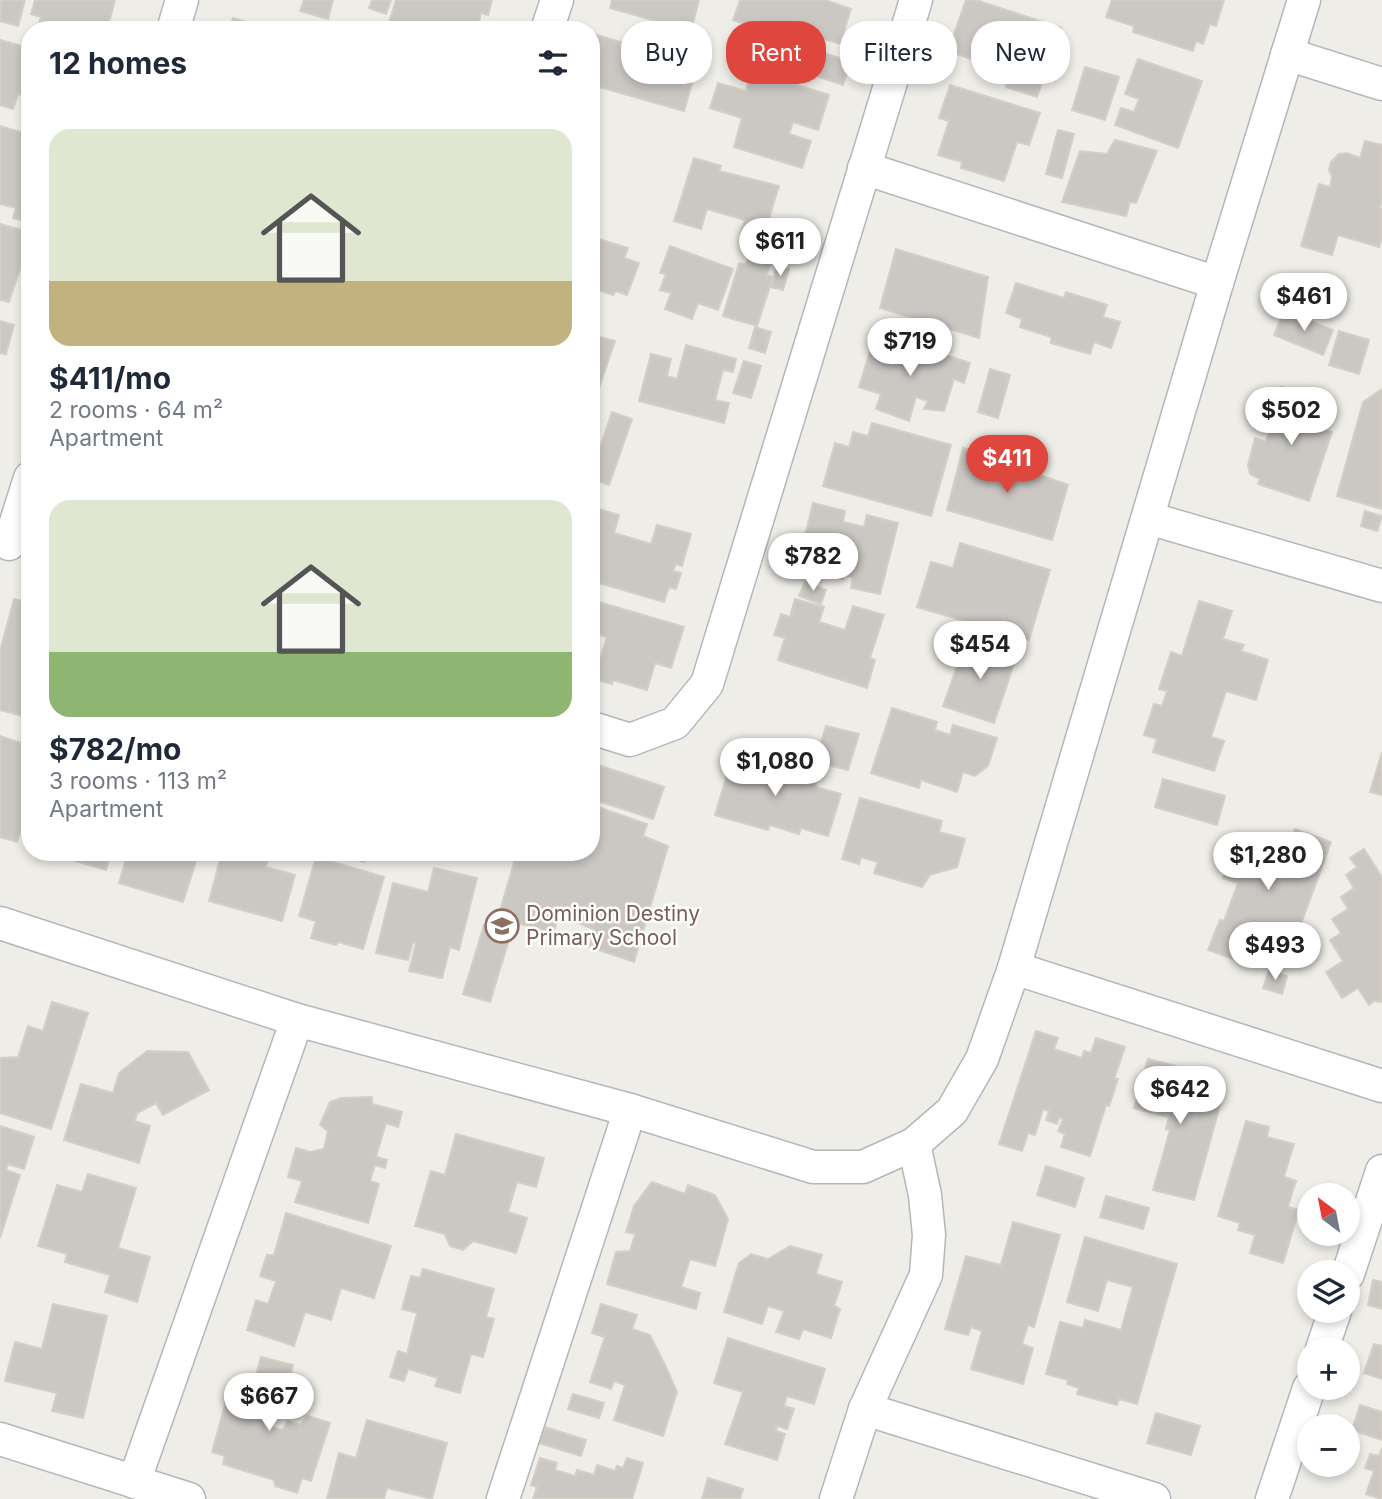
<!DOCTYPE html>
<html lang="en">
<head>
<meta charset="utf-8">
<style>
	body { margin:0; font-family:Inter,sans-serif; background:#f6f6f7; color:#1f2937; height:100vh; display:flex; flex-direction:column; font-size:26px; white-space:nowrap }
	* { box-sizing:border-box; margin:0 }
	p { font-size:23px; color:#747a83 }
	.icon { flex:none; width:38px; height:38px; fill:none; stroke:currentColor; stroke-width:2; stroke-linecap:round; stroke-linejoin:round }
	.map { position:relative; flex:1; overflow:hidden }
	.details { position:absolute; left:21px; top:21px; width:579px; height:840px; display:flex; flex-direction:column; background:#fff; border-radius:28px; box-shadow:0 4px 10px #0003 }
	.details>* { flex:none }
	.hud { position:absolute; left:621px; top:21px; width:654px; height:63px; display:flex; gap:14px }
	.needle { width:46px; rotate:328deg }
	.tools { position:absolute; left:1297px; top:1183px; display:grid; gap:14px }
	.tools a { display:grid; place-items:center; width:63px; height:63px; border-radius:50%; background:#fff; box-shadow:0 4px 10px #0003; font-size:35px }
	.price { position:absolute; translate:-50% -60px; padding:0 16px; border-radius:24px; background:#fff; color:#222; font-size:23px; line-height:46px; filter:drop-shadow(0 2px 4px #0008) }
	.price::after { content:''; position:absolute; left:50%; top:42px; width:21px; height:16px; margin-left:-10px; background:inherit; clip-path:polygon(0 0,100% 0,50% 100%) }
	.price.on { background:#df463d; color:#fff }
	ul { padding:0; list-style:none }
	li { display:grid; align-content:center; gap:14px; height:371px; padding:0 28px }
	li span { display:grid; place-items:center; height:217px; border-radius:21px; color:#555 }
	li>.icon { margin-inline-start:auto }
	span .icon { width:126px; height:126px; fill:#fffc; stroke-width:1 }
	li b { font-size:30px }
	h2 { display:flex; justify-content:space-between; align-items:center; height:84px; padding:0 28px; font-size:30px }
	.tag { padding:0 24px; border-radius:28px; background:#fff; box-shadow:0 4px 10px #0003; font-size:24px; line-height:63px }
	.tag.on { background:#df463d; color:#fff }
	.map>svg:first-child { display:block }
</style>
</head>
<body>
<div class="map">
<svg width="1382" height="1499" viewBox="0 0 1382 1499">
	<rect width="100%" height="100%" fill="#efede7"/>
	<g fill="#cbc8c4" stroke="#d4cfc5" stroke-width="2">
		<path d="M1,0H25L18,26L0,21Z"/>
		<path d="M35,0H115L107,30H49L38,27L41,17L31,14Z"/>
		<path d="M304,0H333L328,19L300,11Z"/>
		<path d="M372,0H391L386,14L369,8Z"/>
		<path d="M396,0H492L488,15L481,13L477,30H390L387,29Z"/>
		<path d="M612,0H699L691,31L610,8Z"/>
		<path d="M740,0H825L851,9L840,44L818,37L811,58L757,41L761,29L733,20Z"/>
		<path d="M966,0H976L1061,28L1037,97L1006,87L1011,72L948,51Z"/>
		<path d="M1112,0H1224L1216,26L1210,24L1203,44L1196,41L1193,51L1133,32L1134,26L1106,17Z"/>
		<path d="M233,18L274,30H230Z"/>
		<path d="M593,34L631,45L633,37L663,46L660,53L698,63L684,111L592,85Z"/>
		<path d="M0,40L30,48V97L18,94L13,109L0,105Z"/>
		<path d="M821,52L851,62L843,85L813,75Z"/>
		<path d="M1138,59L1202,81L1178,148L1115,125L1121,108L1134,112L1139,99L1125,94Z"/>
		<path d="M1085,67L1119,77L1105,120L1072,110Z"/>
		<path d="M751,71L829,95L818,130L793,122L789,134L811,141L802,168L734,147L742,118L710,108L718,83L746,91Z"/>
		<path d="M950,85L1040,113L1029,145L1017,142L1004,181L961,168L962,162L938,155L949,121L939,118Z"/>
		<path d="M0,126L30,135V223L13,218L16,208L0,204Z"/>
		<path d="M1058,130L1074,134L1062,178L1046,174Z"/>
		<path d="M1115,140L1157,151L1136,203L1130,202L1126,216L1062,202L1080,151L1107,154Z"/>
		<path d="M1365,141L1382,145V200L1380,208L1382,209V239L1379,247L1338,235L1332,255L1301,246L1319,184L1330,187L1332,177L1329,170L1331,162L1339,154L1347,153L1360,158Z"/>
		<path d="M694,158L721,166L719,171L779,186L762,241L740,234L745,220L707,209L701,229L674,221Z"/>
		<path d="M0,224L30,232V268L21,266L9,302L0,300Z"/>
		<path d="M592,237L628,248L624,258L639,263L627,295L616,291L613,295L592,288Z"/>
		<path d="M670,246L733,269L718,310L698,303L692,319L665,309L671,293L660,290L666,274L660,273Z"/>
		<path d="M896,249L988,277L979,338L880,308Z"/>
		<path d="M748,258L770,264L767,275L773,277L757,326L723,316L739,263L746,264Z"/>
		<path d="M777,266L789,269L783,290L771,287Z"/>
		<path d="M1016,283L1064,298L1066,292L1107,305L1103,317L1120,322L1111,348L1094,342L1090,354L1051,343V337L1020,327L1022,319L1006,313Z"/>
		<path d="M1284,311L1333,330L1323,355L1274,335Z"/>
		<path d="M0,321L14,325L6,354L0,353Z"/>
		<path d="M755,327L771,332L765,353L749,348Z"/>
		<path d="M1339,331L1369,340L1359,374L1329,365Z"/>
		<path d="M875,335L899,343L894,360L912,365L918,346L970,363L964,383L954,379L944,411L924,409L928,401L916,397L909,421L876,409L881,394L859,387Z"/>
		<path d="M596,336L615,341L599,388L592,386V350Z"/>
		<path d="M686,345L736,359L733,372L723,370L715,400L729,403L724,423L639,401L651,354L671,359L667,376L677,379Z"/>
		<path d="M744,361L761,366L751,398L733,393Z"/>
		<path d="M990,369L1010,375L998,418L978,412Z"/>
		<path d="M1281,387L1307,395L1318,409L1320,417L1319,428L1332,432L1309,501L1258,484L1260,479L1250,474L1248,465L1255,438L1266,442Z"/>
		<path d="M1382,389V509L1337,496L1363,402Z"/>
		<path d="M612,412L632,419L609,485L592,479V472Z"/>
		<path d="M872,423L951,445L931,516L823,486L835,443L849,447L853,432L868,436Z"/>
		<path d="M963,448L1068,485L1052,540L947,510Z"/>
		<path d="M813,503L845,511L843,522L864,527L867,515L898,523L880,594L851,588L853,577L844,575L843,579L797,568Z"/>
		<path d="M592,507L619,515L614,533L651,544L657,525L691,534L682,566L676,564L673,571L681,573L676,589L669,587L664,602L592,581Z"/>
		<path d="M1365,511L1382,516L1377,531L1361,526Z"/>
		<path d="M960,543L1050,570L1029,640L917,607L931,562L953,568Z"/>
		<path d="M805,582L826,590L821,604L799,596Z"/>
		<path d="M14,599L30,603V718L0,710V651Z"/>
		<path d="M795,599L824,607L819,622L845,630L853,606L884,615L870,658L875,660L867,688L778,660L785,638L774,635L781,614L790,617Z"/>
		<path d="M592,600L684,627L671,668L655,663L647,690L613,680L612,684L594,679L607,637L592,632Z"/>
		<path d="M1199,601L1232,611L1223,639L1244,645L1241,651L1268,660L1256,700L1226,691L1211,737L1224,741L1214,771L1153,752L1157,739L1144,735L1154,704L1162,706L1167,691L1159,689L1171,652L1182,656Z"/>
		<path d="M967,638L1017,655L994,723L943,706Z"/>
		<path d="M892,708L937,722L935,730L950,735L953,725L997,738L988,766L975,776L963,772L957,792L921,780L919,788L871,773Z"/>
		<path d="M826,726L859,734L848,770L815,762Z"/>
		<path d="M0,736L30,746V806L17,842L0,837Z"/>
		<path d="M734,751L786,766L783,776L793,779L795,774L816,781L815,787L841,794L828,836L801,828L799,834L770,825L768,830L715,815Z"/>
		<path d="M1382,752V795L1370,792Z"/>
		<path d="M592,763L664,787L653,819L592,799Z"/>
		<path d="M1163,779L1225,796L1217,825L1155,807Z"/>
		<path d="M860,798L942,821L939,832L965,839L957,867L930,875L922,887L874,873L878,862L861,857L859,864L842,859Z"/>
		<path d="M592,805L647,824L643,836L668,846L634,962L590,947L594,929L559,916L553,933L498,918L517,852H592Z"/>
		<path d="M1295,829L1331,842L1298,932L1282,926L1271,955L1244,945L1239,961L1208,950L1220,920L1224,921L1238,883L1223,878L1238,838L1272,850L1275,841L1289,846Z"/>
		<path d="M1364,849L1382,877V1002L1374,1001L1369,1005L1358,988L1342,998L1326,972L1343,961L1330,940L1341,933L1332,919L1348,909L1341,897L1354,888L1346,875L1357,867L1350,858Z"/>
		<path d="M45,852H111L106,870Z"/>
		<path d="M128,852H199L183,902L119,883Z"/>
		<path d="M222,852H270L266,867L295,875L282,921L209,901Z"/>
		<path d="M332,852H367L364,862Z"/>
		<path d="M316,857L384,877L363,949L338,942L336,945L311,938L316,921L299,916Z"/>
		<path d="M434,868L477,878L459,950L450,947L442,978L409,971L416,943L413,942L408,960L376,953L393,883L428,892Z"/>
		<path d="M484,925L511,933L490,1002L463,994Z"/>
		<path d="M1269,970L1287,976L1282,994L1263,988Z"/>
		<path d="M52,1002L88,1013L51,1129L0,1113V1058L18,1057L28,1026L43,1031Z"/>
		<path d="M1036,1031L1058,1038L1054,1049L1082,1058L1084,1051L1091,1053L1096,1038L1125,1047L1114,1079H1118L1109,1106L1106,1105L1090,1156L1061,1147L1065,1134L1058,1131L1063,1119L1059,1117L1057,1124L1046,1120L1049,1111L1043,1109L1035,1135L1028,1133L1022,1151L999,1144Z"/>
		<path d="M147,1051L188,1052L209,1090L163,1115L156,1103L137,1113L135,1121L150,1126L139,1163L64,1140L81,1084L113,1093L119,1073Z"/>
		<path d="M1148,1059L1175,1066L1170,1084L1182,1086L1184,1076L1206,1082L1203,1092L1222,1098L1194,1200L1153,1190L1170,1130L1166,1129L1169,1117L1134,1108Z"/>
		<path d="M372,1097V1104L402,1112L398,1127L386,1123L376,1157L387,1160L385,1168L375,1165L370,1181L379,1184L368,1223L295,1202L302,1181L288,1177L296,1148L310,1152L324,1149L328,1131L320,1125L330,1102L341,1098Z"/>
		<path d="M1246,1121L1269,1127L1267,1137L1294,1144L1284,1177L1296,1181L1288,1207L1299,1210L1283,1263L1250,1253L1255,1235L1238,1230L1240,1223L1218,1216Z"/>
		<path d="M0,1126L34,1137L24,1169L8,1164L6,1170L20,1175L0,1238Z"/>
		<path d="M456,1134L544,1158L536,1187L517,1182L508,1212L527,1218L516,1253L473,1241L463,1250L450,1246L445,1234L415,1226L431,1171L445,1175Z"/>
		<path d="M1046,1166L1084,1178L1075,1207L1037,1195Z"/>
		<path d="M88,1174L136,1188L118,1248L150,1257L137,1302L105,1292L110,1275L65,1262L67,1254L38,1246L57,1185L82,1192Z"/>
		<path d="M652,1182L685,1194L688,1185L715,1195L728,1219L715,1266L690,1259L681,1287L700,1293L696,1309L607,1284L616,1252L630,1251L635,1234L626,1232L634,1206Z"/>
		<path d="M1106,1196L1149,1208L1143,1229L1100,1217Z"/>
		<path d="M286,1213L391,1246L374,1298L341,1288L331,1320L305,1312L294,1346L247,1330L256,1300L268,1304L276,1281L260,1276L267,1255H274Z"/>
		<path d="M1013,1222L1060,1235L1034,1327L1028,1325L1022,1344L1033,1348L1023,1384L971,1369L982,1331L971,1327L968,1335L945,1329L966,1256L1001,1265Z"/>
		<path d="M1085,1237L1177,1264L1137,1404L1119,1399L1117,1405L1077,1394L1079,1388L1067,1384L1068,1380L1046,1374L1060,1322L1083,1328L1085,1320L1121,1330L1133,1287L1107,1280L1098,1311L1067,1302Z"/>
		<path d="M790,1246L822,1255L816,1274L842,1282L834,1306L840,1309L831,1338L803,1329L799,1339L776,1332L784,1311L768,1306L762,1324L724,1312L739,1263L751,1254L768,1259Z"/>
		<path d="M423,1269L494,1289L486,1317L494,1319L483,1357L471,1354L460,1393L435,1386L438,1378L408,1369L404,1381L390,1377L398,1351L407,1354L417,1313L402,1309L411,1276L420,1278Z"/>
		<path d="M1373,1280L1382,1282V1309L1368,1305Z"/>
		<path d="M53,1304L107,1316L83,1418L52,1411L57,1393L5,1381L15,1342L42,1349Z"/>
		<path d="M601,1304L637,1315L632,1329L650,1335L665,1365L677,1392L663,1436L614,1420L625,1385L614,1381L611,1389L590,1382L605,1337L592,1333Z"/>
		<path d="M728,1338L825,1369L814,1404L787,1396L784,1406L794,1409L787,1429L777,1426L776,1431L785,1434L777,1460L725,1444L743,1392L714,1383Z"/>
		<path d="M1374,1344L1382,1346V1379L1364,1373Z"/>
		<path d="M261,1357L293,1365L286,1393L275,1390L265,1425L282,1430L288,1421L300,1425L308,1416L330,1423L311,1481L302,1478L297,1493L275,1486L274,1480L223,1464L225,1456L212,1452L229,1390L250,1396Z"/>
		<path d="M573,1394L604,1403L599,1418L568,1409Z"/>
		<path d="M1360,1405L1382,1412V1440L1352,1430Z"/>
		<path d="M1156,1413L1200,1426L1191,1455L1147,1443Z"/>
		<path d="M367,1420L447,1443L432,1499L387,1488L384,1499H327L339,1453L356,1458Z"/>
		<path d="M545,1427L586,1440L581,1456L539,1443Z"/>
		<path d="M1382,1448V1499H1381L1366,1494L1374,1471L1365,1468L1370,1454L1379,1456Z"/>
		<path d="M540,1458L557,1463L555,1470L575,1476L577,1470L594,1475L597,1465L615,1471L617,1466L623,1468L627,1458L643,1463L632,1499H533L537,1487L531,1485Z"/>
		<path d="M708,1478L743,1489L740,1499H702Z"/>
	</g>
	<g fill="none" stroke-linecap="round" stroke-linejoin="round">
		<defs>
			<g id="minor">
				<path d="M173,30L182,0"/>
				<path d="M547,30L557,0"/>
				<path d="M1287,54L1382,84"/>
				<path d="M864,168L1217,283"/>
				<path d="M1148,518L1382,586"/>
				<path d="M9,544L30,478"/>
				<path d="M592,728L630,740L675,723L707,684L916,0"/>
				<path d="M0,923L297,1020L630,1110L813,1167H863L914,1144L952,1111L982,1059L1014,968L1217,283L1304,0"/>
				<path d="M1014,968L1382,1086"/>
				<path d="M1348,1274L1382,1171"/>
				<path d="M1322,1349L1335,1311"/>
				<path d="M865,1409L1154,1499"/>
				<path d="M0,1439L189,1499"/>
				<path d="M134,1482L297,1020"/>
				<path d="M503,1499L630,1110"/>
				<path d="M836,1499L865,1409L926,1275L929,1235L925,1195L914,1144"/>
				<path d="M1272,1499L1309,1388"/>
			</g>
		</defs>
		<use href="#minor" stroke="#b4b7ba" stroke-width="35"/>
		<use href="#minor" stroke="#fff" stroke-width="32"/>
	</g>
	<defs>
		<symbol id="school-ring" viewBox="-11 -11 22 22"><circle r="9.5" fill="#fff" stroke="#8d6e63" stroke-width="1.5"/><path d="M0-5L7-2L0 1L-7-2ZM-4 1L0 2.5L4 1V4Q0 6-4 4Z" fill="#8d6e63"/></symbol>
	</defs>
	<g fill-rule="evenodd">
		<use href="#school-ring" x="483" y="907" width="38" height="38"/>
	</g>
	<g text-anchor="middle" stroke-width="5" stroke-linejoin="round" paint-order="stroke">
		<g font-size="21" fill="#785e54" stroke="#fff" text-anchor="start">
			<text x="526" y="921">Dominion Destiny<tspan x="526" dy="24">Primary School</tspan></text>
		</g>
	</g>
</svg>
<div class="tools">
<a><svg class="needle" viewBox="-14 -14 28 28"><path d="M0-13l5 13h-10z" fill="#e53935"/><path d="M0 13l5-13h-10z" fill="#747a83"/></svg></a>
<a><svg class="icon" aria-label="layers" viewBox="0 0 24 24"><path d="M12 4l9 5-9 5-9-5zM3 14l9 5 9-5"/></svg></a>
<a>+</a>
<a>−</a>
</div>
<b class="price" style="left:780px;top:278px">$611</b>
<b class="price" style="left:1304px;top:333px">$461</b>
<b class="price" style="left:910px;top:378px">$719</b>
<b class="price" style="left:1291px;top:447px">$502</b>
<b class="price on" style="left:1007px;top:495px">$411</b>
<b class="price" style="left:813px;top:593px">$782</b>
<b class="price" style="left:980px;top:681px">$454</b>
<b class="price" style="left:775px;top:798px">$1,080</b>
<b class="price" style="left:1268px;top:892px">$1,280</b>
<b class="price" style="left:1275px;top:982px">$493</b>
<b class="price" style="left:1180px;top:1126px">$642</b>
<b class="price" style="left:269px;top:1433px">$667</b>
<div class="hud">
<a class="tag">Buy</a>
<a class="tag on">Rent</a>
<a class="tag">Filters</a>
<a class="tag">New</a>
</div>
<section class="details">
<h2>12 homes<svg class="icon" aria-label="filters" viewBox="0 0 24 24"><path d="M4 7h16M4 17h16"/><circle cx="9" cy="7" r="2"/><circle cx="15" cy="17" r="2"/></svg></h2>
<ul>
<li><span style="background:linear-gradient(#dfe7d0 70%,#c2b280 0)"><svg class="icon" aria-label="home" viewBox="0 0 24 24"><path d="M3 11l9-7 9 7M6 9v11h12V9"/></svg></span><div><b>$411/mo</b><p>2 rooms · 64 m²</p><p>Apartment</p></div></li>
<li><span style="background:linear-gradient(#dfe7d0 70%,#8fb573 0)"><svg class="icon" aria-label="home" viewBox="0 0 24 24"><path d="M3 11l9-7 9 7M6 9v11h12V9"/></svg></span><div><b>$782/mo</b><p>3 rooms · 113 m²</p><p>Apartment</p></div></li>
</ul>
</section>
</div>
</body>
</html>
